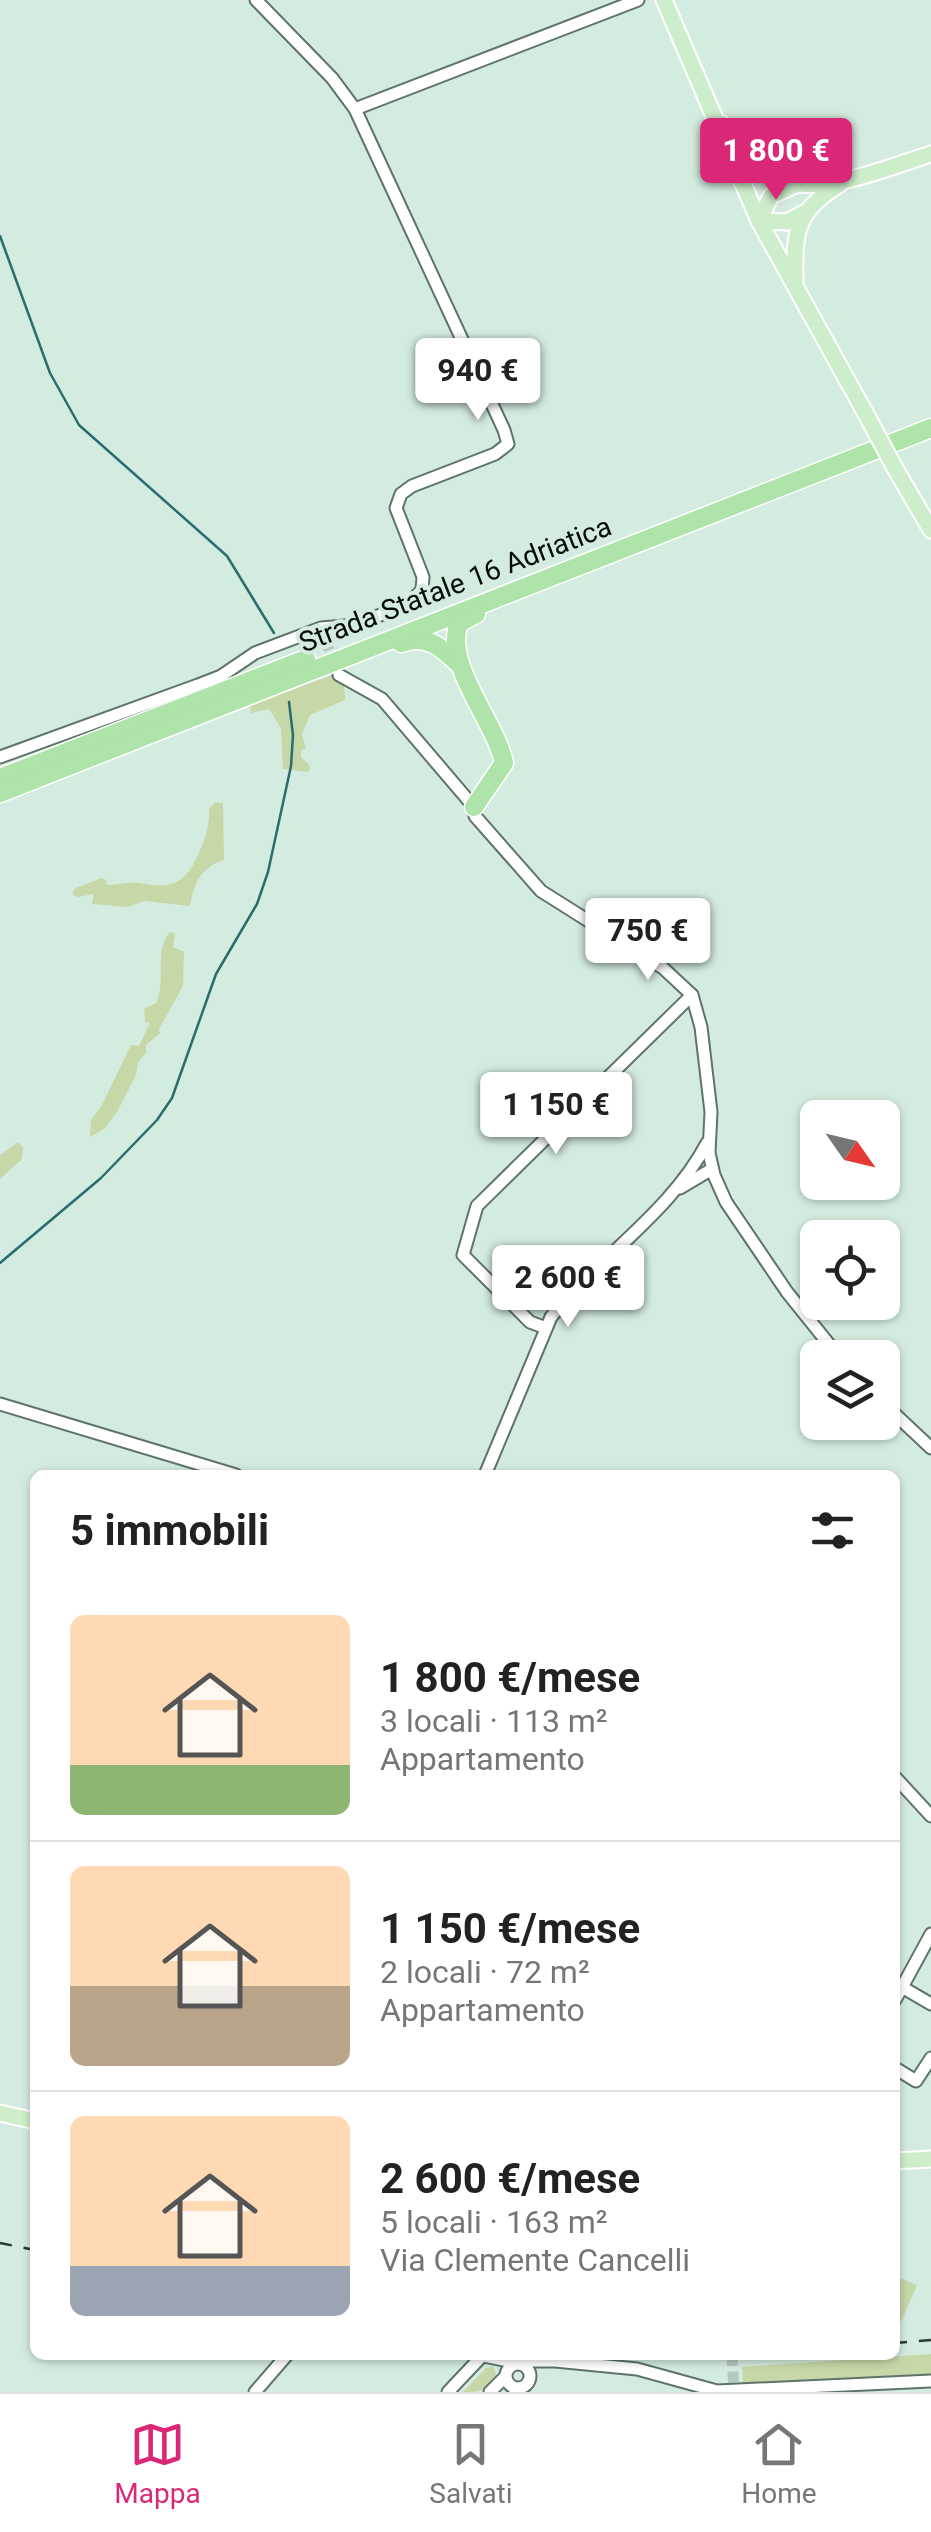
<!DOCTYPE html>
<html lang="it">
<head>
<meta charset="utf-8">
<style>
	body { margin:0; font-family:Roboto,sans-serif; background:#f6f6f6; color:#222; height:100vh; display:flex; flex-direction:column; font-size:38px; white-space:nowrap }
	* { box-sizing:border-box; margin:0 }
	p { font-size:32px; color:#767676 }
	.icon { flex:none; width:55px; height:55px; fill:none; stroke:currentColor; stroke-width:2; stroke-linecap:round; stroke-linejoin:round }
	.map { position:relative; flex:1; overflow:hidden }
	.drawer { position:absolute; left:30px; top:1470px; width:870px; height:890px; display:flex; flex-direction:column; background:#fff; border-radius:15px; box-shadow:0 2px 8px #0004 }
	.drawer>* { flex:none }
	.needle { width:65px; rotate:124deg }
	.buttons { position:absolute; left:800px; top:1100px; display:grid; gap:20px }
	.buttons a { display:grid; place-items:center; width:100px; height:100px; border-radius:15px; background:#fff; box-shadow:0 2px 8px #0004; font-size:50px }
	.price { position:absolute; translate:-50% -85px; padding:0 22px; border-radius:10px; background:#fff; color:#222; font-size:32px; line-height:65px; filter:drop-shadow(0 2px 5px #0008) }
	.price::after { content:''; position:absolute; left:50%; top:60px; width:30px; height:22px; margin-left:-15px; background:inherit; clip-path:polygon(0 0,100% 0,50% 100%) }
	.price.selected { background:#db2777; color:#fff }
	ul { padding:0; list-style:none }
	li { display:flex; align-items:center; gap:30px; height:250px; padding:0 40px }
	li+li { border-top:2px solid #e0e0e0 }
	li span { display:grid; place-items:center; flex:none; width:280px; height:200px; border-radius:15px; color:#555 }
	li>.icon { margin-inline-start:auto }
	span .icon { width:120px; height:120px; fill:#fffc; stroke-width:1 }
	li b { font-size:42px }
	h2 { display:flex; justify-content:space-between; align-items:center; height:120px; padding:0 40px; font-size:42px }
	.menu { display:flex; justify-content:space-around; align-items:center; height:140px; border-top:2px solid #e0e0e0; background:#fff; font-size:28px; color:#767676 }
	.menu a { display:grid; justify-items:center; gap:5px }
	.menu .selected { color:#db2777 }
	.map>svg:first-child { display:block }
</style>
</head>
<body>
<div class="map">
<svg width="931" height="2392" viewBox="0 0 931 2392">
	<rect width="100%" height="100%" fill="#d4ecdf"/>
	<g fill="#c6d7a8">
		<path d="M336,674L344,683L345,700L310,715L302,734L306,749L301,750V757L310,766L309,772L283,769L281,728L269,709L251,713L250,703Z"/>
		<path d="M216,802L223,803L224,860C201,867 194,883 190,906L144,901L128,907L92,904L94,894L78,897L73,895L74,889L101,878L106,880L107,885C118,885 130,882 140,883C176,890 187,882 201,848C206,835 210,823 209,809Z"/>
		<path d="M170,932L175,933L173,947L184,952L183,986L159,1029L160,1033L146,1045V1053L138,1062L136,1075L117,1112L104,1129L90,1137L91,1120L102,1105L131,1045L139,1046L150,1023L145,1022L144,1009L156,1003C167,979 153,952 170,932Z"/>
		<path d="M18,1142L23,1148L22,1159L0,1179V1155Z"/>
		<path d="M895,2276L917,2285L900,2324L895,2322Z"/>
		<path d="M931,2354V2374L743,2385L742,2367Z"/>
		<path d="M493,2367L496,2373C492,2391 479,2392 463,2392L486,2368Z"/>
	</g>
	<g fill="none" stroke-linecap="round" stroke-linejoin="round">
		<g stroke="#2a6d70" stroke-width="2.5">
			<path d="M0,236L50,373L79,425L227,556L274,633"/>
			<path d="M0,1263L101,1178L157,1120L172,1098L216,974L257,904L268,872L291,766L293,735L289,702"/>
		</g>
		<g stroke="#b5cbbf" stroke-width="11" stroke-dasharray="11 5.5" stroke-linecap="butt">
			<path d="M325,640L337,668"/>
			<path d="M732,2355L734,2392"/>
		</g>
		<defs>
			<g id="minor">
				<path d="M256,0L332,78L355,109"/>
				<path d="M339,675L382,699L474,807L475,816L541,891L663,968L692,995L701,1027L711,1112L709,1153L714,1175L726,1202L787,1292L840,1358"/>
				<path d="M0,757L198,685L221,676L255,653L321,628L356,625L409,603L422,590L423,577L396,508L401,494L412,486L495,454L508,444L504,430L355,109L638,0"/>
				<path d="M680,1188L712,1169"/>
				<path d="M546,1328L530,1322L463,1255L477,1206L692,995"/>
				<path d="M882,1402L931,1448"/>
				<path d="M0,1404L236,1475"/>
				<path d="M485,1475L551,1317C599,1257 671,1212 707,1143"/>
				<path d="M895,1777L931,1816"/>
				<path d="M895,1983L931,2004"/>
				<path d="M895,2000L931,1934"/>
				<path d="M895,2068L916,2081L931,2058"/>
				<path d="M479,2355L518,2363"/>
				<circle cx="518" cy="2376" r="12"/>
				<path d="M523,2365L531,2361H555L637,2369L717,2391L931,2381"/>
				<path d="M255,2392L287,2355"/>
				<path d="M448,2392L482,2356"/>
				<path d="M490,2392L505,2377"/>
			</g>
			<g id="major">
				<path d="M664,0L759,221L867,416"/>
				<path d="M721,123C741,146 769,179 801,184C838,189 895,165 931,154"/>
				<path d="M798,184L771,196L759,221L787,222L806,212"/>
				<path d="M795,282C794,232 795,212 840,184"/>
				<path d="M896,470L931,530"/>
				<path d="M0,2113L35,2121"/>
				<path d="M895,2161L931,2159"/>
			</g>
			<g id="highway">
				<path d="M401,643C427,633 442,648 460,665"/>
				<path d="M0,778L306,659"/>
				<path d="M0,793L931,428"/>
				<path d="M474,807L504,763C496,722 443,665 459,623L476,614"/>
			</g>
		</defs>
		<use href="#minor" stroke="#5e7468" stroke-width="15"/>
		<use href="#major" stroke="#fff" stroke-width="19"/>
		<use href="#highway" stroke="#fff" stroke-width="21"/>
		<use href="#minor" stroke="#fff" stroke-width="11"/>
		<use href="#major" stroke="#ceeecb" stroke-width="15"/>
		<use href="#highway" stroke="#aee3a9" stroke-width="18"/>
		<g stroke="#2c3631" stroke-width="2.5" stroke-dasharray="12 12" stroke-linecap="butt">
			<path d="M0,2243L35,2250"/>
			<path d="M895,2343L931,2340"/>
		</g>
		<defs>
			<path id="major-bridge" d="M867,416L896,470"/>
		</defs>
		<use href="#major-bridge" stroke="#fff" stroke-width="19" stroke-linecap="butt"/>
		<use href="#major-bridge" stroke="#ceeecb" stroke-width="15"/>
	</g>
	<g text-anchor="middle" stroke-width="8" stroke-linejoin="round" paint-order="stroke">
		<g font-size="28" fill="#060d09" stroke="#d4ecdf">
			<text transform="translate(455 584) rotate(-21)" y="10">Strada Statale 16 Adriatica</text>
		</g>
	</g>
</svg>
<div class="buttons">
<a><svg class="needle" viewBox="-14 -14 28 28"><path d="M0-13l5 13h-10z" fill="#e53935"/><path d="M0 13l5-13h-10z" fill="#767676"/></svg></a>
<a><svg class="icon" aria-label="locate" viewBox="0 0 24 24"><circle cx="12" cy="12" r="6"/><path d="M12 2v4M12 18v4M2 12h4M18 12h4"/></svg></a>
<a><svg class="icon" aria-label="layers" viewBox="0 0 24 24"><path d="M12 4l9 5-9 5-9-5zM3 14l9 5 9-5"/></svg></a>
</div>
<b class="price selected" style="left:776px;top:203px">1 800 €</b>
<b class="price" style="left:478px;top:423px">940 €</b>
<b class="price" style="left:648px;top:983px">750 €</b>
<b class="price" style="left:556px;top:1157px">1 150 €</b>
<b class="price" style="left:568px;top:1330px">2 600 €</b>
<section class="drawer">
<h2>5 immobili<svg class="icon" aria-label="filters" viewBox="0 0 24 24"><path d="M4 7h16M4 17h16"/><circle cx="9" cy="7" r="2"/><circle cx="15" cy="17" r="2"/></svg></h2>
<ul>
<li><span style="background:linear-gradient(#ffd9b3 75%,#8fb573 0)"><svg class="icon" aria-label="home" viewBox="0 0 24 24"><path d="M3 11l9-7 9 7M6 9v11h12V9"/></svg></span><div><b>1 800 €/mese</b><p>3 locali · 113 m²</p><p>Appartamento</p></div></li>
<li><span style="background:linear-gradient(#ffd9b3 60%,#b9a48a 0)"><svg class="icon" aria-label="home" viewBox="0 0 24 24"><path d="M3 11l9-7 9 7M6 9v11h12V9"/></svg></span><div><b>1 150 €/mese</b><p>2 locali · 72 m²</p><p>Appartamento</p></div></li>
<li><span style="background:linear-gradient(#ffd9b3 75%,#9aa5b1 0)"><svg class="icon" aria-label="home" viewBox="0 0 24 24"><path d="M3 11l9-7 9 7M6 9v11h12V9"/></svg></span><div><b>2 600 €/mese</b><p>5 locali · 163 m²</p><p>Via Clemente Cancelli</p></div></li>
</ul>
</section>
</div>
<nav class="menu">
<a class="selected"><svg class="icon" aria-label="map" viewBox="0 0 24 24"><path d="M3 6l6-2 6 2 6-2v14l-6 2-6-2-6 2zM9 4v14M15 6v14"/></svg>Mappa</a>
<a><svg class="icon" aria-label="saved" viewBox="0 0 24 24"><path d="M7 4h10v16l-5-4-5 4z"/></svg>Salvati</a>
<a><svg class="icon" aria-label="home" viewBox="0 0 24 24"><path d="M3 11l9-7 9 7M6 9v11h12V9"/></svg>Home</a>
</nav>
</body>
</html>
